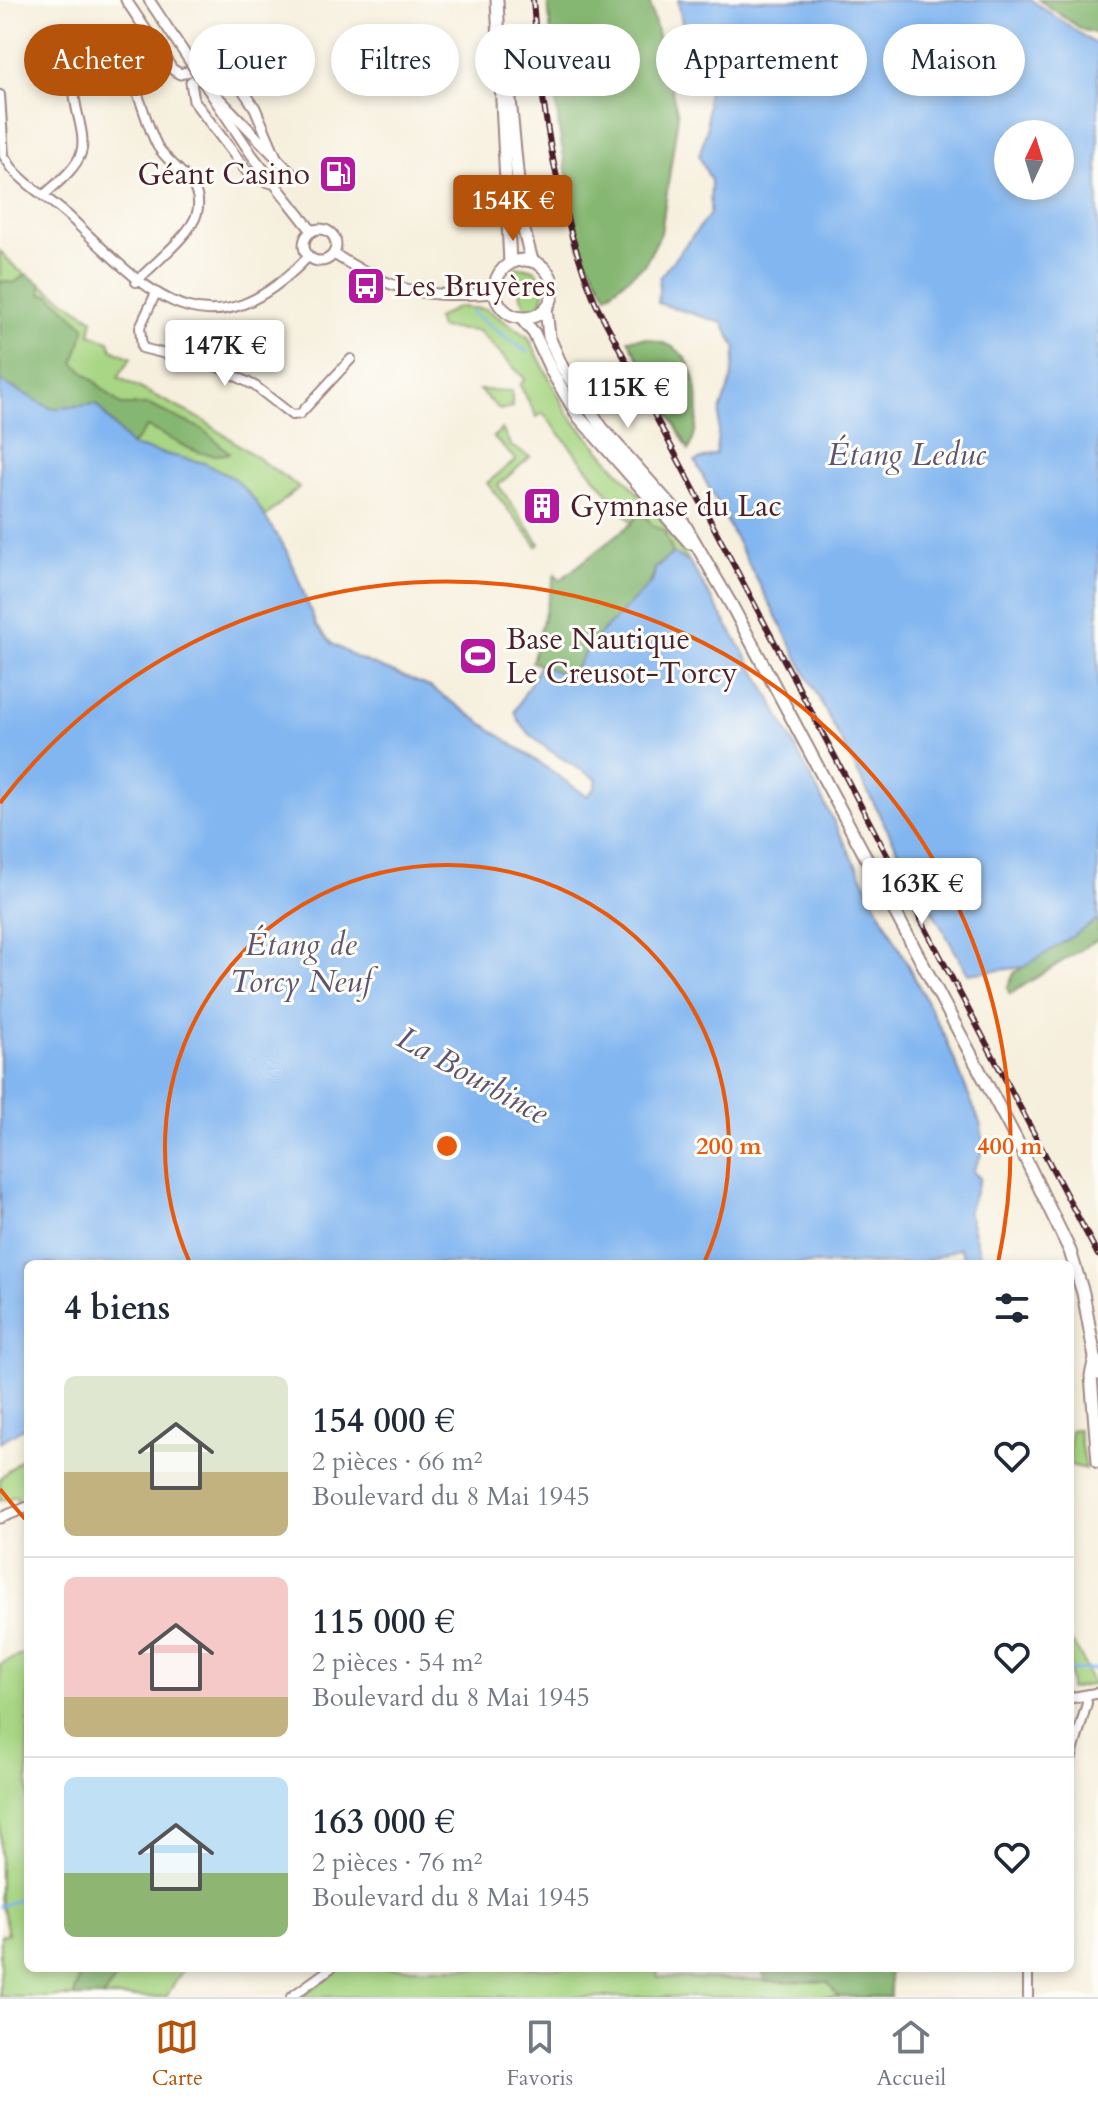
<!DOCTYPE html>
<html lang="fr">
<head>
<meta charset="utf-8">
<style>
	body { margin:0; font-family:Cardo,serif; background:#f6f6f7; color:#1f2937; height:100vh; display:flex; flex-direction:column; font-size:30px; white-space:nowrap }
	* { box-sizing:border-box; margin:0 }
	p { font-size:26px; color:#747a83 }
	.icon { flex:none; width:44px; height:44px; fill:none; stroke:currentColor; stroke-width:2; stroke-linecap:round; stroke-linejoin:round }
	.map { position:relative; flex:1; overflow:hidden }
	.drawer { position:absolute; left:24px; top:1260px; width:1050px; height:712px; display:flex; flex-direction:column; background:#fff; border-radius:12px; box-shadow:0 4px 12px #0003 }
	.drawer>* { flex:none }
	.guide { position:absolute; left:24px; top:24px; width:1050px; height:72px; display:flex; gap:16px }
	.needle { width:52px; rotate:4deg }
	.fabs { position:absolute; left:994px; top:120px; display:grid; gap:16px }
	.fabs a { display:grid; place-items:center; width:80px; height:80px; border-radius:50%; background:#fff; box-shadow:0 4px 12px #0003; font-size:40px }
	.price { position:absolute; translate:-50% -68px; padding:0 18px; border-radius:8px; background:#fff; color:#222; font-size:26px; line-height:52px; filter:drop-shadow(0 2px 4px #0008) }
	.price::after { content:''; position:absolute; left:50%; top:48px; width:24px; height:18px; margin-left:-12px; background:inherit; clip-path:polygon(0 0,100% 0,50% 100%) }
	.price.selected { background:#b45309; color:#fff }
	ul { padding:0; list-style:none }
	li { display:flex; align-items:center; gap:24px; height:200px; padding:0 40px }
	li+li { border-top:2px solid #e0e1e3 }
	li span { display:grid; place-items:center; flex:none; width:224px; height:160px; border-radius:12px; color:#555 }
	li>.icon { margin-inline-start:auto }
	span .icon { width:96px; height:96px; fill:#fffc; stroke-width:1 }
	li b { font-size:34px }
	h2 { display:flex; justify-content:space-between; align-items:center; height:96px; padding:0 40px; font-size:34px }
	.pill { padding:0 28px; border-radius:36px; background:#fff; box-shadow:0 4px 12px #0003; font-size:28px; line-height:72px }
	.pill.selected { background:#b45309; color:#fff }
	.dock { display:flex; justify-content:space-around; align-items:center; height:112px; border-top:2px solid #e0e1e3; background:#fff; font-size:22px; color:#747a83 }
	.dock a { display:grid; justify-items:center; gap:4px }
	.dock .selected { color:#b45309 }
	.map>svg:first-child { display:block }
</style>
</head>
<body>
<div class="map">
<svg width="1098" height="1997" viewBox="0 0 1098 1997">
	<rect width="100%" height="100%" fill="#fdfcf7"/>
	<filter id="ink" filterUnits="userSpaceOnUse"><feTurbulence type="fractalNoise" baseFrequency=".0125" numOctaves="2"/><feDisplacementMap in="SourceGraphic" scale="16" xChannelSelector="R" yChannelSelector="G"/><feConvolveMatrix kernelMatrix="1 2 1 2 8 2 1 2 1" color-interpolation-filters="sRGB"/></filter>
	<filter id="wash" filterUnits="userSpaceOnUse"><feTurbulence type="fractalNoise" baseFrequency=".006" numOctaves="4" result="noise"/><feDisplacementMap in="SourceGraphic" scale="32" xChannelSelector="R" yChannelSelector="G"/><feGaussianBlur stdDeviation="1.8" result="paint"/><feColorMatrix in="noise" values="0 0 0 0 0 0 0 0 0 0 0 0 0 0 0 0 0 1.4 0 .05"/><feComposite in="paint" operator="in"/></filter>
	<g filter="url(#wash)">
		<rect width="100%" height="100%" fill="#f6efdd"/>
		<g fill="#a8d684" stroke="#797a58" stroke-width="2">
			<path d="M0,251L16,268L93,319L90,334L109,341L112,349L131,358L118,377L203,420L299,487L265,517C224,450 189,470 128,445C84,427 42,402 0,381Z"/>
			<path d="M521,267L535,270L546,286L540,306L528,313L515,282L514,268Z"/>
			<path d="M458,307L486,309L528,337L568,414L659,517L690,563L673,553L664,530L653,526L642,511L632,523L543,413L537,417L520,385L525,379L478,331L440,328L437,318Z"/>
			<path d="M479,390L512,391V407L500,410Z"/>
			<path d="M502,429L511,446L530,457L498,485L540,544L537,546L487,483L516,460L493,437Z"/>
			<path d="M1078,1429L1085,1469L1070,1465V1430Z"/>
			<path d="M28,1453V1500L18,1504L16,1496L0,1501V1478Z"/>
			<path d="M1070,1641C1087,1661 1082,1666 1093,1684L1070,1689Z"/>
			<path d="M28,1652V1968H81L74,1997H0V1935L8,1934L0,1896V1664Z"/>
			<path d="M123,1968H184L166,1997H103Z"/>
			<path d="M341,1968H657L658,1977L828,1982L838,1997H301Z"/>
		</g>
		<g fill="#86b772" stroke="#686b4e" stroke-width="2">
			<path d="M548,0H649L678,115L661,233L645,264L607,295L580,248L559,130Z"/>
			<path d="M1039,0H1098V34L1083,30Z"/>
			<path d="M26,274L41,284V294L50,295L85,327L74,363L121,405H149L202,429L230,453C200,462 175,439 147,427L131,446L96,404L52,409L0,381V281L14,283Z"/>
			<path d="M646,338C655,341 668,343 676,349C703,369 702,424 689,450L628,339Z"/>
			<path d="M641,511L653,526L663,530L673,553L655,568C650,598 614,619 595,640C585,651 578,665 570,677L532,662L555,574L560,580L632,523Z"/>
			<path d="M1098,920V939L1010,994L1007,988L1014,973Z"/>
			<path d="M81,1968H123L103,1997H74Z"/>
			<path d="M766,1968H889L891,1997H838L828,1982L764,1981L763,1971Z"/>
		</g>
		<g fill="#82b6f0" stroke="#666a8e" stroke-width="2" fill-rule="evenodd">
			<path d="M678,0H1031L1098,46V920L1024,967L968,974L897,848L695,461L716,454L720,411L731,381L736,348L723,323L658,303L660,277L710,214L711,181L699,156L707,129V82L686,44ZM1060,134V186H1008V134Z"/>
			<path d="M0,381L52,409L96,404L131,446L204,463L235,479L254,499L289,555L316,625L331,643L357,658L430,687L587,796L595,788L597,779C573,765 521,738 515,711L540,665L570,677L592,642L653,581L655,569L673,553L690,563L761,681L946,1039L980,1123L985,1147L973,1171L980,1178L968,1213L983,1264H967L960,1248L919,1264H28V1425L0,1442Z"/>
		</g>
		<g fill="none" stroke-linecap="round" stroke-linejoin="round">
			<g stroke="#82b6f0" stroke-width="3">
				<path d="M471,312L527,352"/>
				<path d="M1070,1670L1098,1669"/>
				<path d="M0,1906L28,1896"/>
			</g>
		</g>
	</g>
	<g filter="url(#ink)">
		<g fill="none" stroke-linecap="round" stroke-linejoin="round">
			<defs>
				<g id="minor">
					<path d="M0,95L4,156L12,168C29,189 54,201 73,220C153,298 210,358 308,257"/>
					<path d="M44,195C56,184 76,169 81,153C90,124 53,79 93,62C103,61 114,62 122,68C139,83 146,127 158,147C172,169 205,182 197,213C192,234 152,265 136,282"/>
					<path d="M155,295L140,327L142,348L218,367L255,386L292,415L300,414L351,359"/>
					<path d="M1070,1763L1087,1703L1086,1695"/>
					<path d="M291,1997L331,1968"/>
					<path d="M1028,1997V1968"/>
				</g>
				<g id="tertiary">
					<path d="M126,0L172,69L180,74L203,67L222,46"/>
					<path d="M149,0L189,60"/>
					<path d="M202,80L252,155L312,231"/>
					<path d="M213,92L294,176"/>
					<path d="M273,183L252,178L194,101L191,82L214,66H227L255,108L276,157"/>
					<circle cx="320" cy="245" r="16"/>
					<path d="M334,254C396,293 422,298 495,293"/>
					<path d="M0,1518L28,1507"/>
					<path d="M1070,1698L1098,1693"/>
				</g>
				<g id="secondary">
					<path d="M497,0L510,263"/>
					<path d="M505,48L522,223L532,261"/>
					<circle cx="524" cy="289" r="29"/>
					<path d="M546,308L549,337L562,367L602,428L679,515L732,606L1015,1137L1070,1251L1083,1293L1098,1374"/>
					<path d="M521,318L534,333L552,372L578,416L690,543"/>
					<path d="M1094,1362L1091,1376L1098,1462"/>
				</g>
			</defs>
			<use href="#minor" stroke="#a08784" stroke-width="12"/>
			<use href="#tertiary" stroke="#a08784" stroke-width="13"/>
			<use href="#secondary" stroke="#a08784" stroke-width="15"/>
			<use href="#minor" stroke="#fff" stroke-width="8"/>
			<use href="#tertiary" stroke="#fff" stroke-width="9"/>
			<use href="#secondary" stroke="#fff" stroke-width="11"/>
			<defs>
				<path id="rail" d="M533,0C541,106 555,205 596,304L1098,1255"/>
			</defs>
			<use href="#rail" stroke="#4a1f2b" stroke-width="6"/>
			<use href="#rail" stroke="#fdfcf7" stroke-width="3" stroke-dasharray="9" stroke-linecap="butt"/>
			<defs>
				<path id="tertiary-bridge" d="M189,60L202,80"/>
			</defs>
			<use href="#tertiary-bridge" stroke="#a08784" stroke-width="13" stroke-linecap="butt"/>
			<use href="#tertiary-bridge" stroke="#fff" stroke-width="9"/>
		</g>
	</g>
	<g fill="none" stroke="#e8590c" stroke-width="4">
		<path d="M190 1263A282 282 0 1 1 704 1263"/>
		<path d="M25 1519A563 563 0 0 1 0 1489M0 803A563 563 0 0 1 998 1263"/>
	</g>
	<defs>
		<symbol id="fuel-square" viewBox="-11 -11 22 22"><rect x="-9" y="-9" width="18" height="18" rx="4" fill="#b5179e" stroke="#fdfcf7"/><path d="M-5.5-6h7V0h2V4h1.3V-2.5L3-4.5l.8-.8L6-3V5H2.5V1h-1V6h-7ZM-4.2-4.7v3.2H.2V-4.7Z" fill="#fff"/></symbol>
		<symbol id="bus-square" viewBox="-11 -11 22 22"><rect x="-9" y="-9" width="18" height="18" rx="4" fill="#b5179e" stroke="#fdfcf7"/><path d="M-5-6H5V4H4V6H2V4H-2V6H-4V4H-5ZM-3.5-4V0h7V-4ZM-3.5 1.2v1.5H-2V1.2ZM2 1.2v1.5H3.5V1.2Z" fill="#fff"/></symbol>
		<symbol id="building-square" viewBox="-11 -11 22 22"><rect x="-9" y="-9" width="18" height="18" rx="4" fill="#b5179e" stroke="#fdfcf7"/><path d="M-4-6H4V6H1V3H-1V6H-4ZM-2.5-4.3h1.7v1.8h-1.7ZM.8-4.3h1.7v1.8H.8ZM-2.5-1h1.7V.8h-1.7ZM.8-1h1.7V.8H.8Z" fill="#fff"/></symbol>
		<symbol id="stadium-square" viewBox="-11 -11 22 22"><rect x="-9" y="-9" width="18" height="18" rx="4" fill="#b5179e" stroke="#fdfcf7"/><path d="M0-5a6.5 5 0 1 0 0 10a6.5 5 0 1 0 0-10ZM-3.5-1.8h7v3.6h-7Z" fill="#fff"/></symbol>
	</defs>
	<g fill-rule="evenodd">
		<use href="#fuel-square" x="316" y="152" width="44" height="44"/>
		<use href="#bus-square" x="344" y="264" width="44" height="44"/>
		<use href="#building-square" x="520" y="484" width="44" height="44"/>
		<use href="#stadium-square" x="456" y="634" width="44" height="44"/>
	</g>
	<g text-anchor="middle" stroke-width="6" stroke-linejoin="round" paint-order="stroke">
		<g font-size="30" fill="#4a1f2b" stroke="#fdfcf7" text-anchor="start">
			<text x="310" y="184" text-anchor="end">Géant Casino</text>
			<text x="394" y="296">Les Bruyères</text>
			<text x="570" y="516">Gymnase du Lac</text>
			<text x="506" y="649">Base Nautique<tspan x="506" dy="34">Le Creusot-Torcy</tspan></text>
		</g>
		<g font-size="32" font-style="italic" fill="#5e5470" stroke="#fdfcf7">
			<text x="907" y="465">Étang Leduc</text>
			<text x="301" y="955">Étang de<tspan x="301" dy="37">Torcy Neuf</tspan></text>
			<text transform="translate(473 1075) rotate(29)" y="11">La Bourbince</text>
		</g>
	</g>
	<circle cx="447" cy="1146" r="12" fill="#e8590c" stroke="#fdfcf7" stroke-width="4"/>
	<g font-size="24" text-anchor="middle" font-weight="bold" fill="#e8590c" stroke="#fdfcf7" stroke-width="6" stroke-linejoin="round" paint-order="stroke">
		<text x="729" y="1154">200 m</text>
		<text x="1010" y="1154">400 m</text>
	</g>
</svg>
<div class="fabs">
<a><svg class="needle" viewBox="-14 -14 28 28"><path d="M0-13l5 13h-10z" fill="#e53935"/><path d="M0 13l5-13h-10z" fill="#747a83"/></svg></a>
</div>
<b class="price selected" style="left:513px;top:243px">154K €</b>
<b class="price" style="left:225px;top:388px">147K €</b>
<b class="price" style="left:628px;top:430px">115K €</b>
<b class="price" style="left:922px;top:926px">163K €</b>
<div class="guide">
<a class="pill selected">Acheter</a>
<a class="pill">Louer</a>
<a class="pill">Filtres</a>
<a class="pill">Nouveau</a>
<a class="pill">Appartement</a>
<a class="pill">Maison</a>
</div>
<section class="drawer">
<h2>4 biens<svg class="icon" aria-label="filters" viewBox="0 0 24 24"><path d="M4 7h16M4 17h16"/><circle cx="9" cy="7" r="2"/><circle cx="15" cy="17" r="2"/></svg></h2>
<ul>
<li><span style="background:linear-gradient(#dfe7d0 60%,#c2b280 0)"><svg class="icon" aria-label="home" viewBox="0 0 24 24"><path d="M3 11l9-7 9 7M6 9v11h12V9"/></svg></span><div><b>154 000 €</b><p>2 pièces · 66 m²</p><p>Boulevard du 8 Mai 1945</p></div><svg class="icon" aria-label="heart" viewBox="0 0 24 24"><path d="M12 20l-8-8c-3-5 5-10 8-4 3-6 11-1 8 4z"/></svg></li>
<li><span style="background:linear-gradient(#f6c9c9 75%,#c2b280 0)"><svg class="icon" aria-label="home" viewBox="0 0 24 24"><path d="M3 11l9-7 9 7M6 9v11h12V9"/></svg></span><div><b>115 000 €</b><p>2 pièces · 54 m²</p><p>Boulevard du 8 Mai 1945</p></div><svg class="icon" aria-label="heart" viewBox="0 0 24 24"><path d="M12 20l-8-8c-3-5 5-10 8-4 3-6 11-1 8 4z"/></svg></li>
<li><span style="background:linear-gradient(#bfe0f5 60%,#8fb573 0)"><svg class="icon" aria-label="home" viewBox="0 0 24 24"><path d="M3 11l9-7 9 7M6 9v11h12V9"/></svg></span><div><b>163 000 €</b><p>2 pièces · 76 m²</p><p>Boulevard du 8 Mai 1945</p></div><svg class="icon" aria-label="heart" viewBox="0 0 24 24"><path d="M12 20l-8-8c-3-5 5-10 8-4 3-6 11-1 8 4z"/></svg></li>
</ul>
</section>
</div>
<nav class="dock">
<a class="selected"><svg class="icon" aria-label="map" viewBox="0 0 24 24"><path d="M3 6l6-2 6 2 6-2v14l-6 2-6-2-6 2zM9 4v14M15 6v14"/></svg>Carte</a>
<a><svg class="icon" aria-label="saved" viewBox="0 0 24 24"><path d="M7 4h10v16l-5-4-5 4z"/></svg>Favoris</a>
<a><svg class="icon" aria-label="home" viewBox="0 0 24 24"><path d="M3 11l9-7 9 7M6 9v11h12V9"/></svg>Accueil</a>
</nav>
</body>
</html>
